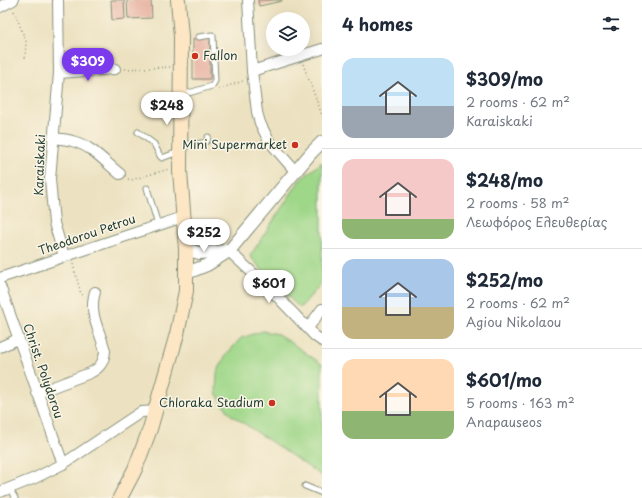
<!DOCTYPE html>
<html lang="en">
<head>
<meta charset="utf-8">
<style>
	body { margin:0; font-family:"Playpen Sans",sans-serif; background:#f6f6f7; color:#1f2937; height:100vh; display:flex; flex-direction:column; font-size:15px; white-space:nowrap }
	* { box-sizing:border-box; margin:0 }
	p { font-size:13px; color:#747a83 }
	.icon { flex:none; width:22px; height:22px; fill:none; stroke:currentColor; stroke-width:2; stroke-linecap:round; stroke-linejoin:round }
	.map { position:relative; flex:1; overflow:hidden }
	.sheet { display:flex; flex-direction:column; background:#fff; width:320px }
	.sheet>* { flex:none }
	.buttons { position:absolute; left:266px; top:12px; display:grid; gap:8px }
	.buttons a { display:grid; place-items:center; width:44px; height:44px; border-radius:50%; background:#fff; box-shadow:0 4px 16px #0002; font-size:20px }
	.price { position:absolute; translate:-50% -34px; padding:0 9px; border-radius:14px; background:#fff; color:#222; font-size:13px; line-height:26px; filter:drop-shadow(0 1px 2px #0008) }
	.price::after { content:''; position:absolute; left:50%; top:24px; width:12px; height:9px; margin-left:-6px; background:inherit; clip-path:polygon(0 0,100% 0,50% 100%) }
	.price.current { background:#7c3aed; color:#fff }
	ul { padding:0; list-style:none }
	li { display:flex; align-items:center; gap:12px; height:100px; padding:0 20px }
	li+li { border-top:1px solid #e0e1e3 }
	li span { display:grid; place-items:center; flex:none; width:112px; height:80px; border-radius:12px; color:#555 }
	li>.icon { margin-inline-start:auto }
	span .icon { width:48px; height:48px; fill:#fffc; stroke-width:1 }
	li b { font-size:17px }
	h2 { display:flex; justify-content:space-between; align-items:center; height:48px; padding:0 20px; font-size:17px }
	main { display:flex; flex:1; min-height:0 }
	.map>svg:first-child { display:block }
</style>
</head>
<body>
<main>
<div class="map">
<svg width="322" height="498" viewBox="0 0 322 498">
	<rect width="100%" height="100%" fill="#fcf5e5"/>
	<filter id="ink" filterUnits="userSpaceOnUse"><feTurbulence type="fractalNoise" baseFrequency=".025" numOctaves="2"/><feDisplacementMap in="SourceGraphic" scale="8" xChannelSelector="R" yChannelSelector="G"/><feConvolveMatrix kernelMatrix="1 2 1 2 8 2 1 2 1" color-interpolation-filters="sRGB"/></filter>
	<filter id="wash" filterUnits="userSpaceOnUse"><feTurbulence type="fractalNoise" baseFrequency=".012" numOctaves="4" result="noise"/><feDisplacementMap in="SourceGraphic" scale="16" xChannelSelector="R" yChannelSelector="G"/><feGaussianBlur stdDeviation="0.9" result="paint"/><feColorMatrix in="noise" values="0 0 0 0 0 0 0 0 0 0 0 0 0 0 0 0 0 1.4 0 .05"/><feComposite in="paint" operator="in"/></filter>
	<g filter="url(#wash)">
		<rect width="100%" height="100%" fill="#ece2c1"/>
		<g fill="#9fd789" stroke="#5f8a5e">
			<path d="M322,162V283L300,308L268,277L250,256L300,180Z"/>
			<path d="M263,331L278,334L322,364V476L230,414L216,393L217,373L226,355L241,338Z"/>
		</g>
		<g id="blocks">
			<g fill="#e6ae9e">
				<path d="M111,0H124L125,19L112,20Z"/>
				<path d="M127,0H151L152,18L128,19Z"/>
				<path d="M258,0H282V1L259,6Z"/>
				<path d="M210,38V79H193V39Z"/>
			</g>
		</g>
	</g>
	<g filter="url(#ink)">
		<use href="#blocks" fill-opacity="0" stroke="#86907a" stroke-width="1"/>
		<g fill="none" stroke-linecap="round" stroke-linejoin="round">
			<defs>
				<g id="service">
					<path d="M182,95L212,86L215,81L213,36L212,35L199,37"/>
					<path d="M138,132L154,144L160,156L162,158L178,152"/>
					<path d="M181,145L202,143L207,141L208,137"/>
					<path d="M147,188L158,225"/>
					<path d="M305,486L322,493"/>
					<path d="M9,488L15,498"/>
				</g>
				<g id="minor">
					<path d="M58,0L59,73L50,179L54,223L64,256"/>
					<path d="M248,0L252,71L257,112L260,123L269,141L295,171"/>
					<path d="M0,7L13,0"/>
					<path d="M252,71L322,49"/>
					<path d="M59,73L115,69"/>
					<path d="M53,138C59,139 66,139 72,141C91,145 105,162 120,174"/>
					<path d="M229,251L271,290L315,336L322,341"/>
					<path d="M0,278L183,217"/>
					<path d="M0,286L63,464"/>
					<path d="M308,328L322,309"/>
					<path d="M0,347L18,339"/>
					<path d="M37,393L90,373C100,368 104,362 105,351C100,330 88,314 95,292"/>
					<path d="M0,492L35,478L63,464L141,412L156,411"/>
				</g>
				<g id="tertiary">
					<path d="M186,249L199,253L226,251"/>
					<path d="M187,273L207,265L229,251L311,153L322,142"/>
				</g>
				<path id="secondary" d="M120,498L135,469L150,429L177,334L186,291V249L180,171L181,37L178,0"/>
			</defs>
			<use href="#service" stroke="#86907a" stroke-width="7"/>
			<use href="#minor" stroke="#86907a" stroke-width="12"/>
			<use href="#tertiary" stroke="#86907a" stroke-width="14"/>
			<use href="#secondary" stroke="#86907a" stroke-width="16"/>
			<g stroke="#86907a" stroke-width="1.5" stroke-dasharray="1 3" stroke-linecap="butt">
				<path d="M14,11L26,41L25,58"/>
				<path d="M303,64L322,115"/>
				<path d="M125,69L171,67"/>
				<path d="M219,89L243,81"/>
				<path d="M128,179L131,180L169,169"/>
				<path d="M73,264L81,294L85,297"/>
			</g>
			<use href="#service" stroke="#fff" stroke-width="5"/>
			<use href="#minor" stroke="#fff" stroke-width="10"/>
			<use href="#tertiary" stroke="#fff" stroke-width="12"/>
			<use href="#secondary" stroke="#fce6c4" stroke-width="14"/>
		</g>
	</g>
	<g fill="#c8321e" stroke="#fcf5e5" stroke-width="1.5">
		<circle cx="195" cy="56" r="4"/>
		<circle cx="295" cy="145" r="4"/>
		<circle cx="272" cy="403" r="4"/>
	</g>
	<g text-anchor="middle" stroke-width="3" stroke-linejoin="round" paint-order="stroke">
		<g font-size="12" fill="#1f3d34" stroke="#fcf5e5" text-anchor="end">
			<text x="203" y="60" text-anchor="start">Fallon</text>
			<text x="287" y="149">Mini Supermarket</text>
			<text x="264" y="407">Chloraka Stadium</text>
		</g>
		<g font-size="12" fill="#1f3d34" stroke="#fcf5e5">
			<text transform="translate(40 165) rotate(-88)" y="4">Karaiskaki</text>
			<text transform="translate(87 235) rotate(-19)" y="4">Theodorou Petrou</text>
			<text transform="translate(43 371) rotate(71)" y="4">Christ. Polydorou</text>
		</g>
	</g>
</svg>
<div class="buttons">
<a><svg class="icon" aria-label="layers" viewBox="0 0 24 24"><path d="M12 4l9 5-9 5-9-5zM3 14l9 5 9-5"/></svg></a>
</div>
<b class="price current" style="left:88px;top:82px">$309</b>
<b class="price" style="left:167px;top:126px">$248</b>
<b class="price" style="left:204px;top:253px">$252</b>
<b class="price" style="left:269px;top:304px">$601</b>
</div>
<section class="sheet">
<h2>4 homes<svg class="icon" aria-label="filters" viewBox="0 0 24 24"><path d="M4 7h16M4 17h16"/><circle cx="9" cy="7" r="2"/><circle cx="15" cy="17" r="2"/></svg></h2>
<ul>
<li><span style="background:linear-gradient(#bfe0f5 60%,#9aa5b1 0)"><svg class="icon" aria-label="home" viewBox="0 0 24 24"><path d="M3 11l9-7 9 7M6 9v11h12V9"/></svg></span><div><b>$309/mo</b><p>2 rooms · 62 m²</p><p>Karaiskaki</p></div></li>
<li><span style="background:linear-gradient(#f6c9c9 75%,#8fb573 0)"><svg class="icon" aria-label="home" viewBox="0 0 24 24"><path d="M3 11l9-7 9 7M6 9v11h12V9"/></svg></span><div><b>$248/mo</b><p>2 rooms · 58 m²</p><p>Λεωφόρος Ελευθερίας</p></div></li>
<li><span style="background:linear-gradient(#a9c7e8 60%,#c2b280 0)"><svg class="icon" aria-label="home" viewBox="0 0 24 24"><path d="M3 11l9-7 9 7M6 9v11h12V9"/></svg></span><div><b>$252/mo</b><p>2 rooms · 62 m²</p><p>Agiou Nikolaou</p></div></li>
<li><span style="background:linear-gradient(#ffd9b3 65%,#8fb573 0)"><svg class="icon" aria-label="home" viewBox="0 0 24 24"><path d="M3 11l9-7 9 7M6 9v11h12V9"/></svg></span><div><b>$601/mo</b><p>5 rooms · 163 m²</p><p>Anapauseos</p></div></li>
</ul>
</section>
</main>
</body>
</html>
